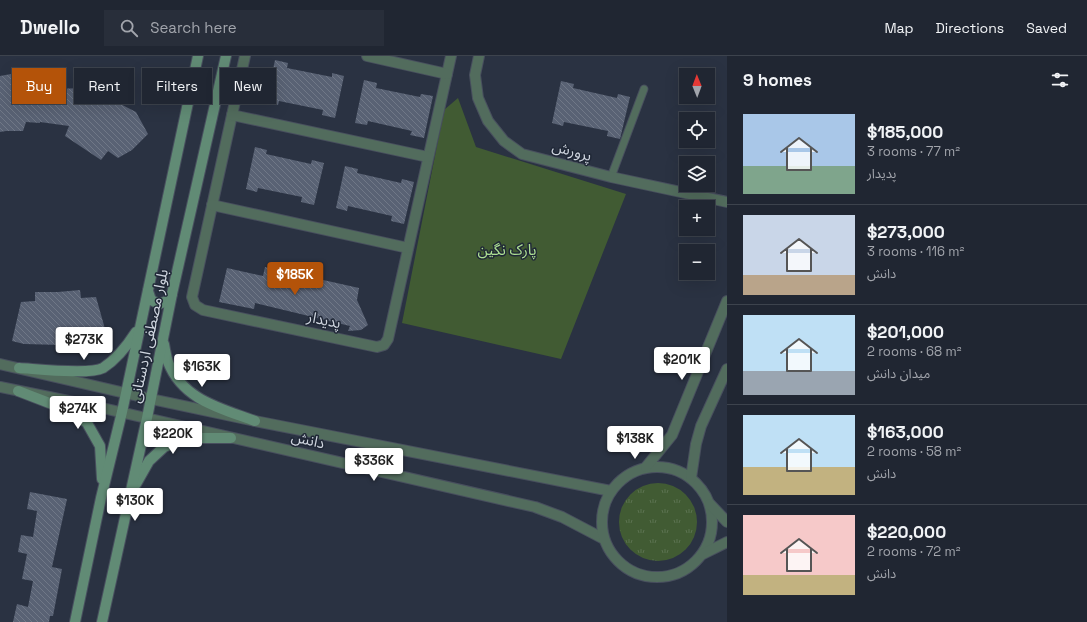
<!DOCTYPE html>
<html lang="en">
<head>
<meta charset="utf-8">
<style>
	body { margin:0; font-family:"Space Grotesk","Noto Sans Arabic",sans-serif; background:#282e3a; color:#f1f3f6; height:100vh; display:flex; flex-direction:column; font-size:15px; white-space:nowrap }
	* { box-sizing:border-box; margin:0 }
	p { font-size:13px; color:#a2a5ac }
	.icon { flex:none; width:22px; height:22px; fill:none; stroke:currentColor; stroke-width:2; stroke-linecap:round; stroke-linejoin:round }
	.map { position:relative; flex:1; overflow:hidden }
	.side { display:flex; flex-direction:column; background:#202632; width:360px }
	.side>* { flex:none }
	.top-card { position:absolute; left:12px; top:12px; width:380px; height:36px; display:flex; gap:8px }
	.needle { width:26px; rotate:359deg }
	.buttons { position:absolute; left:679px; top:12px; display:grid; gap:8px }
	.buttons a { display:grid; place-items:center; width:36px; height:36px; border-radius:0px; background:#202632; box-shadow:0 4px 16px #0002,0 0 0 1px #3d434d; font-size:20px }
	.price { position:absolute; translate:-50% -34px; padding:0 9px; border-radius:4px; background:#fff; color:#222; font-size:13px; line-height:26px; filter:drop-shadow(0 1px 2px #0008) }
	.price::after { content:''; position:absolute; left:50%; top:24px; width:12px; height:9px; margin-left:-6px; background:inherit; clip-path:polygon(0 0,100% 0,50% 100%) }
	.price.selected { background:#b45309; color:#fff }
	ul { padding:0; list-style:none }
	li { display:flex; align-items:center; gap:12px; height:100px; padding:0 16px }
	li+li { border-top:1px solid #3d434d }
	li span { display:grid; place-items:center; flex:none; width:112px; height:80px; border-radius:0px; color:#555 }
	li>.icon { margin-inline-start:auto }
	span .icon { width:48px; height:48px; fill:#fffc; stroke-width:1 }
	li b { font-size:17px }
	h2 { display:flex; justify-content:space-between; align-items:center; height:48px; padding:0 16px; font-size:17px }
	.chip { padding:0 14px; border-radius:0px; background:#202632; box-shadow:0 4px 16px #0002,0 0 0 1px #3d434d; font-size:14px; line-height:36px }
	.chip.selected { background:#b45309; color:#fff }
	header { display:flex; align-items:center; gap:24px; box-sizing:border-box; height:56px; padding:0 20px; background:#202632; border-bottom:1px solid #3d434d }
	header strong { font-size:19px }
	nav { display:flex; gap:22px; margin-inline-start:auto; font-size:14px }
	.search { width:280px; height:36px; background:#282e3a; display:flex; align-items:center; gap:10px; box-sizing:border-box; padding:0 14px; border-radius:0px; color:#a2a5ac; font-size:15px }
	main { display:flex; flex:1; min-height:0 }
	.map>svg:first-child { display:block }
</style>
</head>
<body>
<header>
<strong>Dwello</strong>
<div class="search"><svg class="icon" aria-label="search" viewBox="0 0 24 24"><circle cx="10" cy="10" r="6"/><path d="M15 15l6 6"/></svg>Search here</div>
<nav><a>Map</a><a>Directions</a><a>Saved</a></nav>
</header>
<main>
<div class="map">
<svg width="727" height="566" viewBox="0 0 727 566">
	<defs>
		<pattern id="grass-tufts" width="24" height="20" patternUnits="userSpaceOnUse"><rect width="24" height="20" fill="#415b33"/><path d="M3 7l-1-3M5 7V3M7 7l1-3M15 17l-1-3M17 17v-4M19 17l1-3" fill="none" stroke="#5b7250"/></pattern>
		<pattern id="building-back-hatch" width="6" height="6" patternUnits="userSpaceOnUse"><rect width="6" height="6" fill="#596274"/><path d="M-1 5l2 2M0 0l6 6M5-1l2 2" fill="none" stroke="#707887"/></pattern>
	</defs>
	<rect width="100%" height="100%" fill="#2a3242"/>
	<circle fill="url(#grass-tufts)" cx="658" cy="466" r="39"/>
	<path fill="#415b33" d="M458,42L476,91L626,138L561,303L402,267L444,54Z"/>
	<g fill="url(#building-back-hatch)">
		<path d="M275,4L288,7L287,12L332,21V17L344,20L335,62L322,59L323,54L279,45L278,49L266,47Z"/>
		<path d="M22,16L48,28L47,33L89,32L136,56L148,78L132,94L118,102L108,95L101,104L65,80L69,70L40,66V67L26,66L23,75H6L0,76V20Z"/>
		<path d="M364,24L377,27L376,32L420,41L421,38L433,40L424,82L410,79L412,75L368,65L367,69L355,67Z"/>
		<path d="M561,25L574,28L573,32L617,42L618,38L630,41L620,83L607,80L608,75L564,66L563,70L552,67Z"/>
		<path d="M255,91L267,94L266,98L311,108L312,104L324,107L314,149L301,146L302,141L258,132L257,136L246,133Z"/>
		<path d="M345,110L358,113L357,117L401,127L402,123L414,126L404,168L391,165L392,160L348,150L347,155L336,152Z"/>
		<path d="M265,211L359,232L357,244L368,269L361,274L348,275L350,270L255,247L254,253L219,246L227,212L263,220Z"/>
		<path d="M80,234L81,242L96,241L107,280L96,284L61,289L24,288L12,285L21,246L35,245V236H58Z"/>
		<path d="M30,436L67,443L52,511L62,513L53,560H50L49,566H13L17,548L28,551L33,525L22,523L27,498L18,496L21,479L33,481L37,455L27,453Z"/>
	</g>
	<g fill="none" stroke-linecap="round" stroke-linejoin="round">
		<defs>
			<path id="service" d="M611,121L644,33"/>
			<g id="minor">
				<path d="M245,0L192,241L195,249L203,254L377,291L384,289L388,283L451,0"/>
				<path d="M367,0L447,18"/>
				<path d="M232,59L428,101"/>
				<path d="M212,149L408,192"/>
			</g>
			<g id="tertiary">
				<path d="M479,0L475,19L478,42L488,65L504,85L522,98L611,121L727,146"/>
				<path d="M0,308L151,343L255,365L611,435"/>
				<path d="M0,331L98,351L535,451L562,461L604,483"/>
				<circle cx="657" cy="466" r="55"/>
				<path d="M646,411L672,379L727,245"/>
				<path d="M691,422L696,388L701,370L727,313"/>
				<path d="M710,448L727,466"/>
				<path d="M703,498L727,486"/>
			</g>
			<g id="secondary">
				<path d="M148,235L151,244L159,248L167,245L172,238"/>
				<path d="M164,288C165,294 166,300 168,306C183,344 220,352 255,365"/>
				<path d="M19,312C37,313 89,319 103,312C117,303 127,290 136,276"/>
				<path d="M18,335L70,355L87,367L100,390L102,423"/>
				<path d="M136,428L149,405L164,391L186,382H231"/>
				<path d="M75,566L101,442L122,356L198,0"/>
				<path d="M102,566L147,362L172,238L226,0"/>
			</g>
		</defs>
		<use href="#service" stroke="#484f5e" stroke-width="9"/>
		<use href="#minor" stroke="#484f5e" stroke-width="12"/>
		<use href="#tertiary" stroke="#484f5e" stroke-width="12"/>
		<use href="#secondary" stroke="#484f5e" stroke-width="12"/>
		<use href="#service" stroke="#526c5d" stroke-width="7"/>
		<use href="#minor" stroke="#526c5d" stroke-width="10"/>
		<use href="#tertiary" stroke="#526c5d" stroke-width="10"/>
		<use href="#secondary" stroke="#618b75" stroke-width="10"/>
	</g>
	<g text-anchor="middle" stroke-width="3" stroke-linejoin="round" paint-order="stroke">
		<g font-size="15" fill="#cfd5df" stroke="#202837">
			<text transform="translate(572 95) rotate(15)" y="5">پرورش</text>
			<text transform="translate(324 264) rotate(12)" y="5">پدیدار</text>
			<text transform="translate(149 280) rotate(-78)" y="5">بلوار مصطفی اردستانی</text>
			<text transform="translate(308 384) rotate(13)" y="5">دانش</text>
		</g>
		<g font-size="15" fill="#aee093" stroke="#202837">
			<text x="507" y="199">پارک نگین</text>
		</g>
	</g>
</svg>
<div class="buttons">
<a><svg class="needle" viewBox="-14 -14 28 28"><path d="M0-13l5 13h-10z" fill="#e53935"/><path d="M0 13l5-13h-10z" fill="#a2a5ac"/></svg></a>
<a><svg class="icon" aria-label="locate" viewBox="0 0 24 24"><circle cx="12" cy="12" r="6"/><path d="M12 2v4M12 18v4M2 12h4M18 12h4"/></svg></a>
<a><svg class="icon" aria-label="layers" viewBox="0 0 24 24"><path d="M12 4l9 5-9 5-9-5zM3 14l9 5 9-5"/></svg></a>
<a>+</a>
<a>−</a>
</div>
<b class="price selected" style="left:295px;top:240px">$185K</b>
<b class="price" style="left:84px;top:305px">$273K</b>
<b class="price" style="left:682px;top:325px">$201K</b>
<b class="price" style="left:202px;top:332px">$163K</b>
<b class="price" style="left:78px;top:374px">$274K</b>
<b class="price" style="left:173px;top:399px">$220K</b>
<b class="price" style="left:635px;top:404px">$138K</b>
<b class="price" style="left:374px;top:426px">$336K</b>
<b class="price" style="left:135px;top:466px">$130K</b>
<div class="top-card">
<a class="chip selected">Buy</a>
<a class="chip">Rent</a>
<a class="chip">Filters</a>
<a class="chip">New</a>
</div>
</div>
<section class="side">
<h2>9 homes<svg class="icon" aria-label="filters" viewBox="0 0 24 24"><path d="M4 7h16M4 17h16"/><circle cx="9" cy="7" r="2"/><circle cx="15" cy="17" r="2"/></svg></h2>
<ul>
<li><span style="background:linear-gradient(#a9c7e8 65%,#7fa58c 0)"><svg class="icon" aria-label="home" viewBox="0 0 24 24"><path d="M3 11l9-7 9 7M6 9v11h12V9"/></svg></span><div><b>$185,000</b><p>3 rooms · 77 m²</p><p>پدیدار</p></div></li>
<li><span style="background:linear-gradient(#c9d6e8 75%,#b9a48a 0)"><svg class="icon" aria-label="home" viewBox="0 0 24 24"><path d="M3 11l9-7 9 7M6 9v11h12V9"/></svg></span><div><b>$273,000</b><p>3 rooms · 116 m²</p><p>دانش</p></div></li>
<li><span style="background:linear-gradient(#bfe0f5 70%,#9aa5b1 0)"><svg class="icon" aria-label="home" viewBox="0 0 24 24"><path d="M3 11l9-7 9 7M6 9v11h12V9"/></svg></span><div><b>$201,000</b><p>2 rooms · 68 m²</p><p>میدان دانش</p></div></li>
<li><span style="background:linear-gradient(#bfe0f5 65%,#c2b280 0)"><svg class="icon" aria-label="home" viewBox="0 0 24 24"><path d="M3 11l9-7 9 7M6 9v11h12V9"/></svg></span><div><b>$163,000</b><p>2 rooms · 58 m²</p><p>دانش</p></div></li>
<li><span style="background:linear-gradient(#f6c9c9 75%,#c2b280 0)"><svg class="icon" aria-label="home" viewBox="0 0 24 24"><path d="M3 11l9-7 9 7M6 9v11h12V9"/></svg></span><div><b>$220,000</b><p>2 rooms · 72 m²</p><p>دانش</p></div></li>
</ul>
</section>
</main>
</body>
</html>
